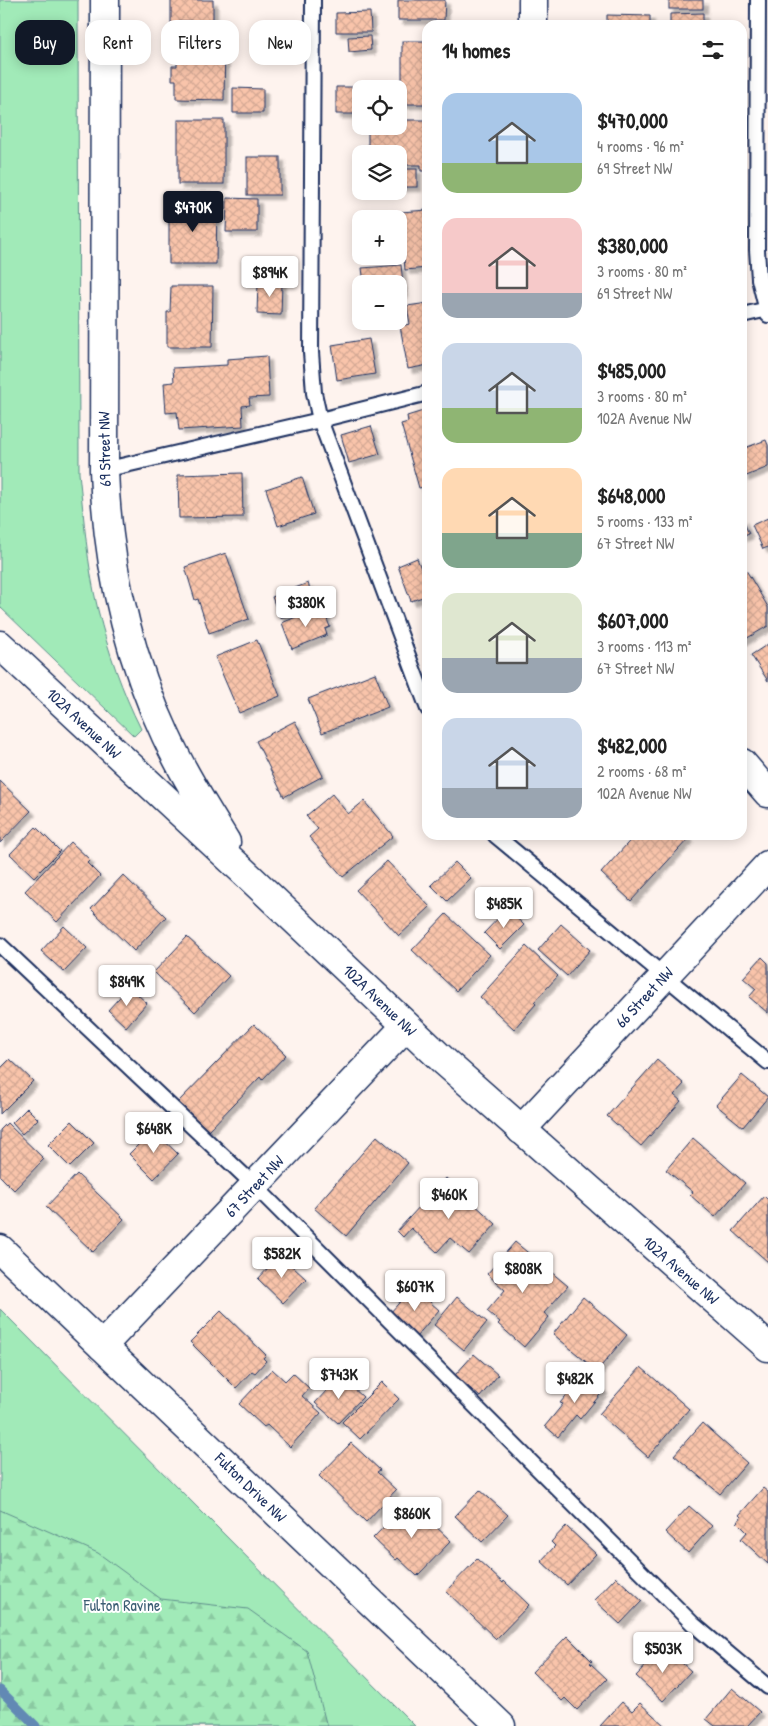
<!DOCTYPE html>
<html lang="en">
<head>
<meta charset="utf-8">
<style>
	body { margin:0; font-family:"Patrick Hand",sans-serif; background:#f2f2f2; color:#222; height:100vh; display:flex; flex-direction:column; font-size:19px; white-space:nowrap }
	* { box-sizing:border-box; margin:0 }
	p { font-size:16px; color:#767676 }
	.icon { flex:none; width:28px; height:28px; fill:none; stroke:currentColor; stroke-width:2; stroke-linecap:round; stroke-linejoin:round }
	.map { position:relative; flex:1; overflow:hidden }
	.panel { position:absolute; left:422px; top:20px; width:325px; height:820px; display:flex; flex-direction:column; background:#fff; border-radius:15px; box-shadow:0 2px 12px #0003 }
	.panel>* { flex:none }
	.top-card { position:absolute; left:15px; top:20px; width:332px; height:45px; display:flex; gap:10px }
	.controls { position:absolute; left:352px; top:80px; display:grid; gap:10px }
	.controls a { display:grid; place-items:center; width:55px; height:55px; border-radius:10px; background:#fff; box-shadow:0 2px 12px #0003; font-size:25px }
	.price { position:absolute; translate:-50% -42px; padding:0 11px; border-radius:5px; background:#fff; color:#222; font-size:16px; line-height:32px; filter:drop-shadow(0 1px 2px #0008) }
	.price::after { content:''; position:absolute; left:50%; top:30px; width:15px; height:11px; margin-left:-8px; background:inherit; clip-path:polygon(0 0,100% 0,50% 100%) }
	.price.selected { background:#111827; color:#fff }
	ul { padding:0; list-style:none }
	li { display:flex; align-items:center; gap:15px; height:125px; padding:0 20px }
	li span { display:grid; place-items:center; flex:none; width:140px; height:100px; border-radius:15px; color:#555 }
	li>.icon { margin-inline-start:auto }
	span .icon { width:60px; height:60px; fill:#fffc; stroke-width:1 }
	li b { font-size:21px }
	h2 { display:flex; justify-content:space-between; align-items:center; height:60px; padding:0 20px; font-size:21px }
	.chip { padding:0 18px; border-radius:15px; background:#fff; box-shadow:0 2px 12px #0003; font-size:18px; line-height:45px }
	.chip.selected { background:#111827; color:#fff }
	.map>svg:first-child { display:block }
</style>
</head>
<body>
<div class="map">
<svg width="768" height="1726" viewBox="0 0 768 1726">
	<defs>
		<pattern id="forest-firs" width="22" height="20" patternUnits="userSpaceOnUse" patternTransform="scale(1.25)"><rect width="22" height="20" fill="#a1eab8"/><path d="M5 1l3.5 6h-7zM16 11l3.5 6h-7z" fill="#8ac9a1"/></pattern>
		<pattern id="building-cross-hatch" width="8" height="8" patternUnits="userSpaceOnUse" patternTransform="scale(1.25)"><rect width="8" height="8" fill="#f9c4aa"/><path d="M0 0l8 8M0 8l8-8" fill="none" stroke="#d5a995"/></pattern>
		<filter id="shadow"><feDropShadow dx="4.5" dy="4.5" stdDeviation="1" flood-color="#0004"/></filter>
	</defs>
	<rect width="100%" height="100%" fill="#fef3ee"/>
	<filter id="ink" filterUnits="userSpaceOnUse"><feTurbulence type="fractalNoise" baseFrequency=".02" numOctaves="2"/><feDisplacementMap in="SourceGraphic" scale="10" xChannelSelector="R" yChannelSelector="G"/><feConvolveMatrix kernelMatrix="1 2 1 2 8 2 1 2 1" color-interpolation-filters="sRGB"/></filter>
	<g filter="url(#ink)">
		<g fill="#a1eab8" stroke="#5e8c8b">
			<path d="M0,0H78L79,473C84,518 87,565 98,610C108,651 122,691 141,729L134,736L0,607Z"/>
			<path d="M0,1309L415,1726H0Z"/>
		</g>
		<path fill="url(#forest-firs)" stroke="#5e8c8b" d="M0,1510L98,1553L161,1599L248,1609L307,1651L326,1723L328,1726H0Z"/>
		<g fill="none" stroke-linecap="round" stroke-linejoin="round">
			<path stroke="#6289b4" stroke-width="9" d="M0,1690L36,1726"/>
		</g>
		<g fill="url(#building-cross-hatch)" stroke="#1b2f5e" filter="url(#shadow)">
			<path d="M171,0H213V21H179V24L171,23Z"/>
			<path d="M398,0H445L444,20H398Z"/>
			<rect x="669" y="0" width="34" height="9"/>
			<path d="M370,12L371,32H336V13Z"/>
			<path d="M703,13V25H670V14Z"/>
			<path d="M607,15L650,16V25H607Z"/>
			<path d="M370,36L371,50L349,52L348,37Z"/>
			<path d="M177,41H225L224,100L176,99V80H172V66H177Z"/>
			<rect x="402" y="41" width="26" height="63"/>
			<path d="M336,87H372V89H361V114H336Z"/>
			<path d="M233,88L263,89V113H233Z"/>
			<rect x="178" y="120" width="46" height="64"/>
			<path d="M399,120H428V171H421V165H399V154H368V126H399Z"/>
			<rect x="247" y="157" width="33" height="38"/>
			<rect x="399" y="169" width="18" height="18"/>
			<path d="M227,198L257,199V232H226Z"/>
			<path d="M169,203H217L216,264H169Z"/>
			<path d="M428,210V268L405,270L400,212Z"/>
			<path d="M401,265L404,293L399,294V284H364L362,268Z"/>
			<path d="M258,281L282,282L281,315L257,314Z"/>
			<path d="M171,286H213L212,347H167V312H170Z"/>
			<path d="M428,303V365L408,369L400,326L410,324L407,306Z"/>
			<path d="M369,339L375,374L337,380L332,345Z"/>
			<path d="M267,356L269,397L249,398L250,405L242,406L243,426L179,430L177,412L166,413L164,383L174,382L173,368L227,365V359Z"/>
			<path d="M423,411L425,418L428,417V486L419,488L401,424L408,422L407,416Z"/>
			<path d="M371,426L380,454L349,463L341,435Z"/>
			<path d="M766,440L768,445V467L744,477L742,449Z"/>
			<path d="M242,473L243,517L179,518L178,475Z"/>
			<path d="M302,477L314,514L278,526L266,489Z"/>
			<path d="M742,518L749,534L742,537Z"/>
			<path d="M768,518V547L763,549L752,525Z"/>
			<path d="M226,553L249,619L209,633L198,599L195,600L185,567Z"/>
			<path d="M417,558L421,569L428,567V595L411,601L398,566Z"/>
			<path d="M746,570L768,607V626L742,641V572Z"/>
			<path d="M308,583L315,605L280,618L272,597Z"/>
			<path d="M317,608L320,616L325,614L330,627L325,629L327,635L292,649L282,623Z"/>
			<path d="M257,640L280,696L239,713L215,657Z"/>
			<path d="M768,644V681L751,655Z"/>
			<path d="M375,673L388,707L322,733L308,699Z"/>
			<path d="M295,721L323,776L284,797L256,741Z"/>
			<path d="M0,781L31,811L0,843Z"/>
			<path d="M332,794L348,814L364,801L393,836L343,877L309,837L318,829L306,816Z"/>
			<path d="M36,827L60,851L34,877L10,854Z"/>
			<path d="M635,835H686L689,838L631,901L601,873Z"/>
			<path d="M71,842L90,860L87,863L100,876L57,922L25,891Z"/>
			<path d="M387,861L430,907L399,936L356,890Z"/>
			<path d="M455,862L471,878L447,901L431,885Z"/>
			<path d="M123,875L166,917L134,951L91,909Z"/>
			<path d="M507,909L524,925L500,949L484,933Z"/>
			<path d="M446,914L490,955L456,991L412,950Z"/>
			<path d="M561,924L590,950L567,976L538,950Z"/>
			<path d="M64,926L87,948L64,972L41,951Z"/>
			<path d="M187,937L229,976L195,1012L154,972Z"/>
			<path d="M526,946L558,976L534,1002L536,1004L514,1029L480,997Z"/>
			<path d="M762,957L768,963V1013L749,997L756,989L743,978Z"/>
			<path d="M129,987L147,1003L126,1027L108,1010Z"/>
			<path d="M254,1024L286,1055L262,1080L260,1077L208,1131L178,1102Z"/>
			<path d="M10,1059L33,1081L0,1114V1069Z"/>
			<path d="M657,1060L684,1084L674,1095L681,1101L641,1146L607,1116Z"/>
			<path d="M742,1075L768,1097L743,1127L716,1105Z"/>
			<path d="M27,1108L38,1119L22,1134L12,1123Z"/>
			<path d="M72,1121L94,1143L70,1167L48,1145Z"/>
			<path d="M7,1123L44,1159L14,1190L0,1176V1130Z"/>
			<path d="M153,1130L178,1154L154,1179L129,1154Z"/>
			<path d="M377,1136L408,1163L346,1236L314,1208Z"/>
			<path d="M693,1138L745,1183L715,1217L690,1195L693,1192L666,1170Z"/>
			<path d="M77,1174L124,1219L93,1252L46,1207Z"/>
			<path d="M446,1178L496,1224L469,1254L450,1238L437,1252L411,1228L403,1237L397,1231Z"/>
			<path d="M764,1196L768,1200V1262L733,1231Z"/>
			<path d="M515,1242L568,1286L544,1313L549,1317L524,1347L498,1324L500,1322L487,1311L505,1290L487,1274Z"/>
			<path d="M280,1255L306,1279L283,1303L258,1279Z"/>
			<path d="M413,1287L439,1310L416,1337L390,1313Z"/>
			<path d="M457,1297L487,1322L464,1350L434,1325Z"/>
			<path d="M583,1297L627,1335L597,1371L553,1334Z"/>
			<path d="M221,1311L266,1355L263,1358L266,1361L255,1373L252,1371L236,1388L190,1342Z"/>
			<path d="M474,1354L498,1375L480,1397L455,1375Z"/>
			<path d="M641,1367L689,1409L648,1457L599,1414Z"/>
			<path d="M272,1369L285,1381L293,1373L309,1388L302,1396L321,1413L290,1447L267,1425L264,1427L239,1404Z"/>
			<path d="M585,1373L604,1390L580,1419L576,1415L558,1437L545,1426L563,1404L560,1403Z"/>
			<path d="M340,1376L363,1397L338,1423L315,1403Z"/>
			<path d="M382,1382L399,1399L360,1439L342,1422Z"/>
			<path d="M702,1423L747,1463L720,1494L674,1455Z"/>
			<path d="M351,1443L380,1470L377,1472L396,1490L366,1522L319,1476Z"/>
			<path d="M763,1488L768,1492V1564L741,1539L747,1532L737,1522L741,1517L739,1515Z"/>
			<path d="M480,1490L508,1515L482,1542L455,1516Z"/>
			<path d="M409,1501L451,1541L417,1576L398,1558L396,1560L373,1538Z"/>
			<path d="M689,1506L712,1526L688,1553L665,1532Z"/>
			<path d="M566,1526L596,1554L567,1585L541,1561L555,1546L551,1542Z"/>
			<path d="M477,1559L503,1583L504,1581L529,1605L496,1639L446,1591Z"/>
			<path d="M616,1577L642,1601L620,1624L594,1600Z"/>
			<path d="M567,1636L592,1661L590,1663L607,1679L577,1710L565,1698L562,1701L532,1672Z"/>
			<path d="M664,1647L691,1671L663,1701L636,1676Z"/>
			<path d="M732,1688L760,1712L747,1726H715L706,1719Z"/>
			<path d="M622,1702L632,1711L640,1703L665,1726H600Z"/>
		</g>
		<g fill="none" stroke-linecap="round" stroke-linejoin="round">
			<defs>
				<g id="lane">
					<path d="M313,0L311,352L314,393L320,420L428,709"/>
					<path d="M758,0L757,250L759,279L768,315"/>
					<path d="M742,315L768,309"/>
					<path d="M104,470L320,420L428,393"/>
					<path d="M495,835L768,1062"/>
					<path d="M0,945L255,1186L693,1624L768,1687"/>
				</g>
				<g id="street">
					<path d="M105,0L104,470C107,561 127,653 166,736C183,773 205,808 226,842"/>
					<path d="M533,0V25"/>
					<path d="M0,645L242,870L445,1062L768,1347"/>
					<path d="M742,763L768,793"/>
					<path d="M521,1130L768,865"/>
					<path d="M0,1249L501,1726"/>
					<path d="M102,1346L406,1026"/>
				</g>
			</defs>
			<use href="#lane" stroke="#1b2f5e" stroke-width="18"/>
			<use href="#street" stroke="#1b2f5e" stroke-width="31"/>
			<use href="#lane" stroke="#fff" stroke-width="14"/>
			<use href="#street" stroke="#fff" stroke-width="28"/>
		</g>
	</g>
	<g text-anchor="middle" stroke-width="4" stroke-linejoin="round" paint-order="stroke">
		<g font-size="16" fill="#1b2f5e" stroke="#fff">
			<text transform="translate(104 449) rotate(-91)" y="6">69 Street NW</text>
			<text transform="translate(84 723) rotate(43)" y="6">102A Avenue NW</text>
			<text transform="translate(644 997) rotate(-47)" y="6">66 Street NW</text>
			<text transform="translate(380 1000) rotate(44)" y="6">102A Avenue NW</text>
			<text transform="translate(254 1186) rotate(-47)" y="6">67 Street NW</text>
			<text transform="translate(681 1270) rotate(41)" y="6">102A Avenue NW</text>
			<text transform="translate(251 1487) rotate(44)" y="6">Fulton Drive NW</text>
		</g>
		<g font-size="16" fill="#3c5e74" stroke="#fff">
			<text x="122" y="1611">Fulton Ravine</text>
		</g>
	</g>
</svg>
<div class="controls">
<a><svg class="icon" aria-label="locate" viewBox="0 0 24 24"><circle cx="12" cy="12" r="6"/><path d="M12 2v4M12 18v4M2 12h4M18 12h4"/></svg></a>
<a><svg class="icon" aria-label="layers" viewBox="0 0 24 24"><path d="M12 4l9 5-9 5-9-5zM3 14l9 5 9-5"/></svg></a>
<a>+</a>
<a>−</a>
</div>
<b class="price selected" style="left:193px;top:233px">$470K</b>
<b class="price" style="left:270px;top:298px">$894K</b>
<b class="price" style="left:306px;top:628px">$380K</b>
<b class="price" style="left:504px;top:929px">$485K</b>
<b class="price" style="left:127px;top:1007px">$849K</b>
<b class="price" style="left:154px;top:1154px">$648K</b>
<b class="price" style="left:449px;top:1220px">$460K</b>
<b class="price" style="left:282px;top:1279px">$582K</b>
<b class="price" style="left:523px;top:1294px">$808K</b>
<b class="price" style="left:415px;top:1312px">$607K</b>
<b class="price" style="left:339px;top:1400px">$743K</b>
<b class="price" style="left:575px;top:1404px">$482K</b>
<b class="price" style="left:412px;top:1539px">$860K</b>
<b class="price" style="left:663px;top:1674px">$503K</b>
<div class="top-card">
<a class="chip selected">Buy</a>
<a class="chip">Rent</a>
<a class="chip">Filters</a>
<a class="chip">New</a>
</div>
<section class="panel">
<h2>14 homes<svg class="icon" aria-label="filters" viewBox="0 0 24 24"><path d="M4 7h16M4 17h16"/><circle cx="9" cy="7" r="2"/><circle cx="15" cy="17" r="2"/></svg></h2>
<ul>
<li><span style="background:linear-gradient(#a9c7e8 70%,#8fb573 0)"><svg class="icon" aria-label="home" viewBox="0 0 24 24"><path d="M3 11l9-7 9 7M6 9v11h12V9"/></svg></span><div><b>$470,000</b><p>4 rooms · 96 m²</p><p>69 Street NW</p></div></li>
<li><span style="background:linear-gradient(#f6c9c9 75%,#9aa5b1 0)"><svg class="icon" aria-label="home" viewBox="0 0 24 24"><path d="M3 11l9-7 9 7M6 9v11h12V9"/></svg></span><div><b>$380,000</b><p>3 rooms · 80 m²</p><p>69 Street NW</p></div></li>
<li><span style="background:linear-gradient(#c9d6e8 65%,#8fb573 0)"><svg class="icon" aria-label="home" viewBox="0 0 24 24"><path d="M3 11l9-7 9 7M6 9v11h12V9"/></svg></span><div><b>$485,000</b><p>3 rooms · 80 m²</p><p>102A Avenue NW</p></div></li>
<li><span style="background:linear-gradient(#ffd9b3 65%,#7fa58c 0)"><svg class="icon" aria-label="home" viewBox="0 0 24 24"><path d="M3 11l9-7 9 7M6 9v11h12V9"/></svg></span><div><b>$648,000</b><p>5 rooms · 133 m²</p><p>67 Street NW</p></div></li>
<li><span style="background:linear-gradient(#dfe7d0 65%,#9aa5b1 0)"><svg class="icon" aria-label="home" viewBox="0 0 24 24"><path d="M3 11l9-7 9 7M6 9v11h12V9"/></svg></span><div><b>$607,000</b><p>3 rooms · 113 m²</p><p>67 Street NW</p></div></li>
<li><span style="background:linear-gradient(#c9d6e8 70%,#9aa5b1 0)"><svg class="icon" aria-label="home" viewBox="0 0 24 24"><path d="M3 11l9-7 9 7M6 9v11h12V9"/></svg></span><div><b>$482,000</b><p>2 rooms · 68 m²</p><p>102A Avenue NW</p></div></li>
</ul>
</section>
</div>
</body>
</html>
